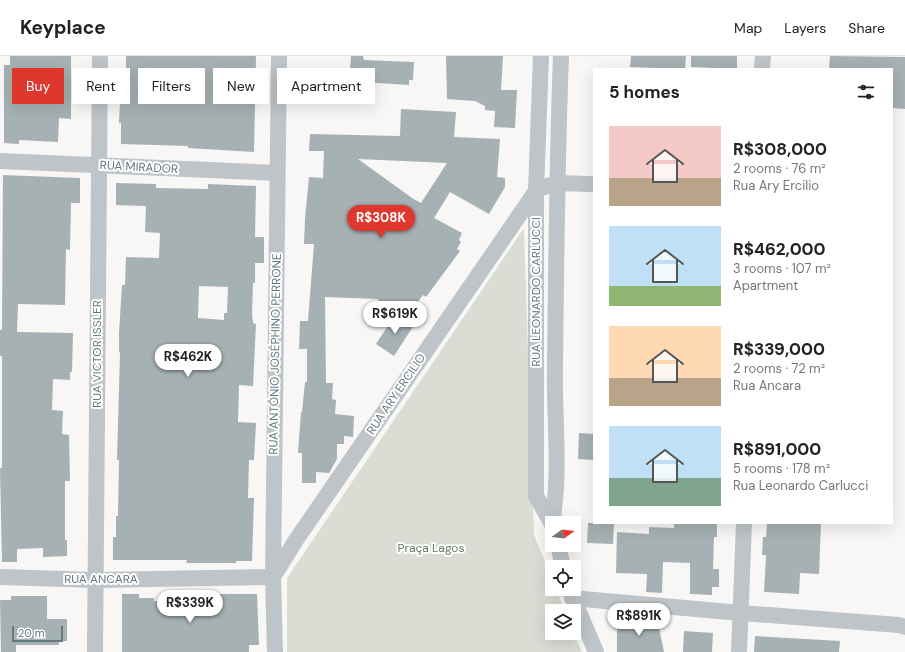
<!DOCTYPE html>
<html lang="en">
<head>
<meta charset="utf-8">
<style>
	body { margin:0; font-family:"DM Sans",sans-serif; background:#f6f6f6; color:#222; height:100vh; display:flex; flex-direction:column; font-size:15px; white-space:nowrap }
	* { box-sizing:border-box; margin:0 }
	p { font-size:13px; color:#767676 }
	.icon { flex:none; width:22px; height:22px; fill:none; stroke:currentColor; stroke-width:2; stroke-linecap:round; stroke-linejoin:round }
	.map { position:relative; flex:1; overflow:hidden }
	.side { position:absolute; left:593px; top:12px; width:300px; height:456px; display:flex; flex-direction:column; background:#fff; border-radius:0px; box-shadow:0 4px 16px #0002 }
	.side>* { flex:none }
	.top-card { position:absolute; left:12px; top:12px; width:380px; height:36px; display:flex; gap:8px }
	.needle { width:26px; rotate:76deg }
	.fabs { position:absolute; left:545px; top:460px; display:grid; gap:8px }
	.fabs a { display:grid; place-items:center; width:36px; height:36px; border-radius:0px; background:#fff; box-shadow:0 4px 16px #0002; font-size:20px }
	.scale { position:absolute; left:12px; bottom:10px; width:51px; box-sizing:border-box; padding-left:4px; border:2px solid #64787f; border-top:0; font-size:11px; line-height:14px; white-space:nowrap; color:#64787f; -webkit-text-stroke:3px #fff; paint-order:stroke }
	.price { position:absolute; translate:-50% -34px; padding:0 9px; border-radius:14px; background:#fff; color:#222; font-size:13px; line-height:26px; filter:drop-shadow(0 1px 2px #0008) }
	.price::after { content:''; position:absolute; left:50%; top:24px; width:12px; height:9px; margin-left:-6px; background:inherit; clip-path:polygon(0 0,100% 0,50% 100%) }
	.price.active { background:#df372e; color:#fff }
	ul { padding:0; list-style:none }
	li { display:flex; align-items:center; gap:12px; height:100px; padding:0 16px }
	li span { display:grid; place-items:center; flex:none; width:112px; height:80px; border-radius:0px; color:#555 }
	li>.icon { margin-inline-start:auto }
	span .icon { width:48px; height:48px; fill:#fffc; stroke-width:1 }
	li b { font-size:17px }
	h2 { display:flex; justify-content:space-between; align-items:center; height:48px; padding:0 16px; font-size:17px }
	.tag { padding:0 14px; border-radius:0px; background:#fff; box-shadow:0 4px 16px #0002; font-size:14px; line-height:36px }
	.tag.active { background:#df372e; color:#fff }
	header { display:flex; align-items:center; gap:24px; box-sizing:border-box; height:56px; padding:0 20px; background:#fff; border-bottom:1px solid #e0e0e0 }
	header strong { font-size:19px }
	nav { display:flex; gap:22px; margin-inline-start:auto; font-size:14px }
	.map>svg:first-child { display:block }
</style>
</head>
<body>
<header>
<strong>Keyplace</strong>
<nav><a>Map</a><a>Layers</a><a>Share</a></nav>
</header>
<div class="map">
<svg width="905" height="596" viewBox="0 0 905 596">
	<rect width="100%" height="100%" fill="#f8f7f5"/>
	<path fill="#d9ddd4" d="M524,172L534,479L552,523V533H556L565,555H552V577H574L582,596H287V522Z"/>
	<g fill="#a6b1b4" fill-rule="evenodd">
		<path d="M10,0H71V63L59,62L58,86L19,84V88L4,87V9H10Z"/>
		<path d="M126,0H256L254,96L188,92V90L121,88V67H119L120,43H126Z"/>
		<path d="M351,0H363L364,4L414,6L413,24H409V29L362,26L361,48L315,47L316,28L349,29Z"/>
		<path d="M446,0H503L501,34H517L515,72L494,71L495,55L485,54V50L475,45L447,43Z"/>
		<path d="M631,0H686L685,13L630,11Z"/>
		<path d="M691,0H737V13L691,11Z"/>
		<path d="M830,0L905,1V53L892,52V13H829Z"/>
		<path d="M401,53L456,56L454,81L500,83L497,121L505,122V131L489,158L450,136L434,162L462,177L459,184L461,186L457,193L460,195L426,241L423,239L404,264L377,243L325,241L326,327H333L332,343L336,344L335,358L354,360L353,381L344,380V388H337V403L329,417L316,416V427H302V397H298L301,356H302L305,326H307V293H299L300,265H308L314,188H304L305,163L309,121L323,122L324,95H309L310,78L400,80ZM358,103L447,107L421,147L412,142Z"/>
		<path d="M3,119L80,122V147H71L70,194L66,193L65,249L18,248L17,276L73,277L72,316H70V324L53,323L52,354L63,355L62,378L69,379L70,425H65V484H67V500L43,501V492L17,493V506H2L0,412H2V300H0V274H2Z"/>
		<path d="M116,127L156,128V132L208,133V128L256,130L255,181H264V207H255V227H253L252,258L253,267L256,268L253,330L239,329L238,366L256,367L254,404H249L248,442H254L252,505H236V507H186L187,504H113V481H116V460H118L119,404H117L120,296H119V277L122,229H125L126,201L159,202L160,177L145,176L146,150L116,149ZM199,230L228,231L227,257H224V264L198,262Z"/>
		<path d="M395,259L414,269L394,300L376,288Z"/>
		<path d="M579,377L594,378V404L578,403Z"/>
		<path d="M588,467H614L613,488L587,487Z"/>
		<path d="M674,467H717V481H714L713,513H719V531H712V539L690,538V507L663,506L662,537L646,536L647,518L616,517L617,476L649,478V471L674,472Z"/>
		<path d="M767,467H821L819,518L800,517L799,538L764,536L766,499H762L763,481H766Z"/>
		<path d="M122,538H139V542H154V545L191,544V538H257L259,589H249V596H122Z"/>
		<path d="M11,540H47V563H67V585H59V589H16V596H1L0,544H11Z"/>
		<path d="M617,565L658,567L664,596H617Z"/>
		<path d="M684,575L713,577L712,596H683Z"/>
		<path d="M755,580L840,585L839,596H754Z"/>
	</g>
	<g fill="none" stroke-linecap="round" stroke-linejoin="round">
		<g stroke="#bec4c7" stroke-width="16">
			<path d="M541,0L536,135V440L552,468"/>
			<path d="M762,13L763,0"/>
			<path d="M0,105L277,117"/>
			<path d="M552,467C561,416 554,364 555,313C556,208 557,104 561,0"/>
			<path d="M558,489L563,511"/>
			<path d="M0,521L95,524L273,521L296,484L536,135C553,124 574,128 594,128"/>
			<path d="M570,535L596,596"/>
			<path d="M572,542L741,557L899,569L905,571"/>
			<path d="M95,596L100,0"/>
			<path d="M275,596L273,521L279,0"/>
			<path d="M739,596L744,467"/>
		</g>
	</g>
	<g text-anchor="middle" stroke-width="4" stroke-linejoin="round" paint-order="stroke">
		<g font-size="12" fill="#64787f" stroke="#fff">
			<text transform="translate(139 111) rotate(3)" y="4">RUA MIRADOR</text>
			<text transform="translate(536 236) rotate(-90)" y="4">RUA LEONARDO CARLUCCI</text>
			<text transform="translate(97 298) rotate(-90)" y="4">RUA VICTOR ISSLER</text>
			<text transform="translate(275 298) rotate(-89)" y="4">RUA ANTÔNIO JOSÉPHINO PERRONE</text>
			<text transform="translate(396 338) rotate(-56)" y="4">RUA ARY ERCILIO</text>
			<text x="101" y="527">RUA ANCARA</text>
		</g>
		<g font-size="12" fill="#6a7862" stroke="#fff">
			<text x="431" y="496">Praça Lagos</text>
		</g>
	</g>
</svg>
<div class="fabs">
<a><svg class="needle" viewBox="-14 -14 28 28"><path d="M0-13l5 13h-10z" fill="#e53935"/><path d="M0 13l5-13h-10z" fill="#767676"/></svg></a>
<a><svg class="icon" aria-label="locate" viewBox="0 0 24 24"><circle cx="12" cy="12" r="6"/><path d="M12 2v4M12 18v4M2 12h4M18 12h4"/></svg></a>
<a><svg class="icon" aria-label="layers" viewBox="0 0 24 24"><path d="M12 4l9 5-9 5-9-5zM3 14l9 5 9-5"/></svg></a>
</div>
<div class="scale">20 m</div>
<b class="price active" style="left:381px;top:183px">R$308K</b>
<b class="price" style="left:395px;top:279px">R$619K</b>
<b class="price" style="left:188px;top:322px">R$462K</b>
<b class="price" style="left:190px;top:568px">R$339K</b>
<b class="price" style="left:639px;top:581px">R$891K</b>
<div class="top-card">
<a class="tag active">Buy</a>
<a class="tag">Rent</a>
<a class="tag">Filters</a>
<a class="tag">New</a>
<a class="tag">Apartment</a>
</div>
<section class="side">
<h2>5 homes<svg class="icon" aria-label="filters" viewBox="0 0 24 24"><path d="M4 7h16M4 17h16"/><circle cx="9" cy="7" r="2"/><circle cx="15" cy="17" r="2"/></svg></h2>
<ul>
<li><span style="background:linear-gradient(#f6c9c9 65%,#b9a48a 0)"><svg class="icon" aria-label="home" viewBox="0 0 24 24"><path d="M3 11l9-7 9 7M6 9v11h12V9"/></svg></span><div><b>R$308,000</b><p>2 rooms · 76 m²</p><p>Rua Ary Ercilio</p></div></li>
<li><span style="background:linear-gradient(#bfe0f5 75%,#8fb573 0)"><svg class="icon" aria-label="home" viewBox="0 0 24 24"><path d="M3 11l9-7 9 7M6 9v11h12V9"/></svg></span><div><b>R$462,000</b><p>3 rooms · 107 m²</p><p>Apartment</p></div></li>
<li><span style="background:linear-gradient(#ffd9b3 65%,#b9a48a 0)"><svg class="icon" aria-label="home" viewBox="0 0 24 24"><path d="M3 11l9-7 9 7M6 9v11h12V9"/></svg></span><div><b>R$339,000</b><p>2 rooms · 72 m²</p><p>Rua Ancara</p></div></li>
<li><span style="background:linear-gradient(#bfe0f5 65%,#7fa58c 0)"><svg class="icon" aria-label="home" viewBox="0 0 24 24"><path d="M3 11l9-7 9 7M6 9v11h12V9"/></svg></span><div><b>R$891,000</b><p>5 rooms · 178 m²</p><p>Rua Leonardo Carlucci</p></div></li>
</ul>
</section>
</div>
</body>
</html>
